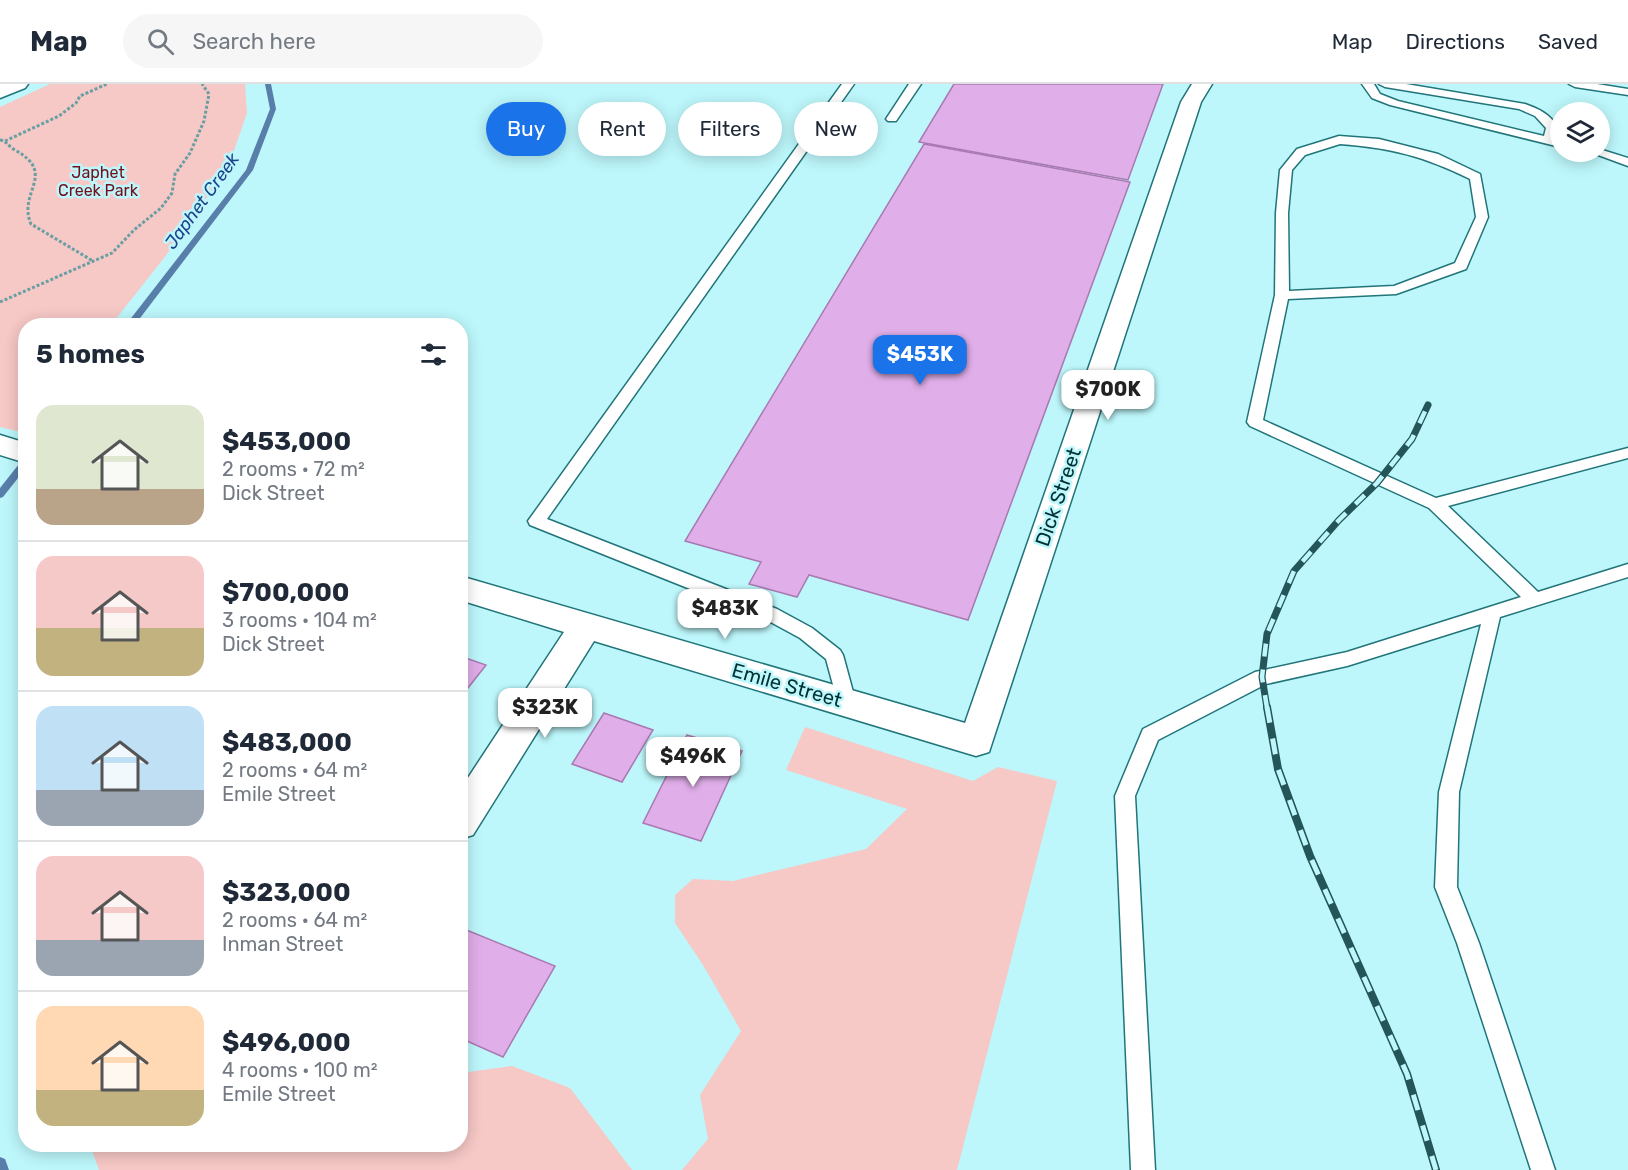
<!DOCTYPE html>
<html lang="en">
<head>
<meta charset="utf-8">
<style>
	body { margin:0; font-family:Rubik,sans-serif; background:#f6f6f7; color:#1f2937; height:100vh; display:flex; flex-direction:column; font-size:22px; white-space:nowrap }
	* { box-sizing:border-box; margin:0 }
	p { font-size:20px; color:#747a83 }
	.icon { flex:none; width:33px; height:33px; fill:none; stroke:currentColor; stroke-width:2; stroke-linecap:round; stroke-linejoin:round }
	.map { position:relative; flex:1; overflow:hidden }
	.sheet { position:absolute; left:18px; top:234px; width:450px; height:834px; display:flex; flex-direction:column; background:#fff; border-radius:24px; box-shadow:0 3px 15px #0003 }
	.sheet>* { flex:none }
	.hud { position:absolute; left:486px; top:18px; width:570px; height:54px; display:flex; gap:12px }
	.controls { position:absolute; left:1550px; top:18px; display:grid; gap:12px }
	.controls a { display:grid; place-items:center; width:60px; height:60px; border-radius:50%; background:#fff; box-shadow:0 3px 15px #0003; font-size:30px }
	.price { position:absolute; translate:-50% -51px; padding:0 14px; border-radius:12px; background:#fff; color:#222; font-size:20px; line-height:39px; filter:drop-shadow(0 2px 3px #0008) }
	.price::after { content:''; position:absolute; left:50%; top:36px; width:18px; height:14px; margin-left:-9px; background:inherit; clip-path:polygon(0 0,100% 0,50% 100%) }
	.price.current { background:#1a73e8; color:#fff }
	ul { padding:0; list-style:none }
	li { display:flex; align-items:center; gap:18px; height:150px; padding:0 18px }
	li+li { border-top:2px solid #e0e1e3 }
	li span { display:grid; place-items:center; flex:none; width:168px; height:120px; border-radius:18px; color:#555 }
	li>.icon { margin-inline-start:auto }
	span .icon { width:72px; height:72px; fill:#fffc; stroke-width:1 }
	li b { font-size:26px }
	h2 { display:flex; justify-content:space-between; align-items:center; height:72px; padding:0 18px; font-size:26px }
	.chip { padding:0 21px; border-radius:27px; background:#fff; box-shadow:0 3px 15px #0003; font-size:21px; line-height:54px }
	.chip.current { background:#1a73e8; color:#fff }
	header { display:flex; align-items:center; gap:36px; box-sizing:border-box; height:84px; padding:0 30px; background:#fff; border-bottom:2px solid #e0e1e3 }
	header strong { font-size:28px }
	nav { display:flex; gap:33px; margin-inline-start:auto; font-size:21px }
	.search { width:420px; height:54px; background:#f6f6f7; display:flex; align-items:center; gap:15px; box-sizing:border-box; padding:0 21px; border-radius:33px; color:#747a83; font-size:22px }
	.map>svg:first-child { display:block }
</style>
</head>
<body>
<header>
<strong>Map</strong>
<div class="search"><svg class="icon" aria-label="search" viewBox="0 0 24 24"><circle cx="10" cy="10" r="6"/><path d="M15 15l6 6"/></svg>Search here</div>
<nav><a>Map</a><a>Directions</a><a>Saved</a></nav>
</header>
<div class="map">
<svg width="1628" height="1086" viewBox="0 0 1628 1086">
	<rect width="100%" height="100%" fill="#bdf7fb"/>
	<g fill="#f6c8c6">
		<path d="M50,0H245L247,29L228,84L164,174L111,241L26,242L25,349L0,343V23Z"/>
		<path d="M805,643L973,697L998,683L1057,697L957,1086H682L708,1055L700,1011L741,947L703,881L675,839V811L693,795L733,797L866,765L907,725L786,686Z"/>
		<path d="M512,982L570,1004L632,1086H99L90,1061L285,1060L362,1065L365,1060H460L461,989Z"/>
	</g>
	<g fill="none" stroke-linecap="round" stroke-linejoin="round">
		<g fill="#587eaa" fill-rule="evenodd">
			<path d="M265,0H271L276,25L253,86L134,242H125L246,86L270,25Z"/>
			<path d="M26,374V384L3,413L0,414V404L23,375Z"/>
			<path d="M0,1073L5,1075L9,1086H0Z"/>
		</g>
	</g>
	<g fill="#e0aee9" stroke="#a979b1" stroke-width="1.5">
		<path d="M954,0H1163L1128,96L919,58Z"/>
		<path d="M924,60L1130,98L968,536L809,491L797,513L749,500L761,478L685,457Z"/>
		<path d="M460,572L486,581L460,614Z"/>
		<path d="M604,629L653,646L622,698L572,680Z"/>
		<path d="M687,651L742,667L701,757L643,739Z"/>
		<path d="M464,845L555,882L503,973L460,954V851Z"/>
	</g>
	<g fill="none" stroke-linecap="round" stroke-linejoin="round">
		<defs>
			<g id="service">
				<path d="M842,0H854L547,435L777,525L812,544L840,566L843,571L856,619L854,624L847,627L840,624L838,619L826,575L800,554L765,535L530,441L528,437Z"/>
				<path d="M909,0H921L896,37H888L886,35Z"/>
				<path d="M1362,0H1374L1380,10L1398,17L1544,52L1546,44L1535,32L1519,25L1385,3L1379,0H1406L1525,20C1539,25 1550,30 1558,44L1555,54L1560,55V63L1390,21L1372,14Z"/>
				<path d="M1569,0H1597L1628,5V11L1575,3Z"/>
				<path d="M1339,52L1379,55L1438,70L1480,90L1488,133L1466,185L1396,210L1288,215L1263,336L1436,414L1628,364V374L1448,422L1538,508L1628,480V493L1500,533L1459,708L1457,803L1479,859L1555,1086H1531L1457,859L1435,803L1439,708L1481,540L1347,582L1266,600L1158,656L1135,712L1155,1086H1131L1115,712L1143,645L1255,588L1347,568L1521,513L1429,424L1250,342L1247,338L1275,211L1276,129L1280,86L1297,65ZM1340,60C1392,64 1423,72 1470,95L1476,133L1455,179L1394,202L1289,207L1288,129L1292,86L1305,71Z"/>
				<path d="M1599,65L1628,74V82L1590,68H1599Z"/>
			</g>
			<g id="minor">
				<path d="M1192,0H1212L1201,18L989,668L976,672L594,557L473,751L460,755V706L564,548L460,516V492L965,639L1181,18Z"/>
				<path d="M0,351L26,359V379L0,371Z"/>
			</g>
			<path id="secondary" d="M0,0H28L25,4L0,14Z"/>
		</defs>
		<use href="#service" stroke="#21757a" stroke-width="3"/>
		<use href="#minor" stroke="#21757a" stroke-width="3"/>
		<use href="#secondary" stroke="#21757a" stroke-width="3"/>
		<g stroke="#699fa2" stroke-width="3" stroke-dasharray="3 2" stroke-linecap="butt">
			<path d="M0,56C7,57 9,63 15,66C58,90 17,108 31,140L93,177"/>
			<path d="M5,57L59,32L76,19L80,12L107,0"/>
			<path d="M0,218L112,169L134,146L161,124L172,109L175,90L190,69L204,37L209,10L202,0"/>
		</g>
		<use href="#service" fill="#fff" fill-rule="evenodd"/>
		<use href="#minor" fill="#fff" fill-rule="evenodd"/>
		<use href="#secondary" fill="#fff" fill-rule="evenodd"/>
		<defs>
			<path id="rail-far1" d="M1267,624L1262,593L1267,550L1294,487L1339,436L1377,399L1412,355L1428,321"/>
			<path id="rail" d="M1267,623L1278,685L1310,772L1407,990L1436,1086"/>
		</defs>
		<use href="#rail-far1" stroke="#235559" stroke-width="7"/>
		<use href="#rail" stroke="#235559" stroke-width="8"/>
		<use href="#rail-far1" stroke="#bdf7fb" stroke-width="4.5" stroke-dasharray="13" stroke-linecap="butt"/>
		<use href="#rail" stroke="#bdf7fb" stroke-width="5" stroke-dasharray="16" stroke-linecap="butt"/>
	</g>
	<g text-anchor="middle" stroke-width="5" stroke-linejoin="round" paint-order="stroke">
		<g font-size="16" fill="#70101b" stroke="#bdf7fb">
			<text x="98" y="94">Japhet<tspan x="98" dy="18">Creek Park</tspan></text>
		</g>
		<g font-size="18" font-style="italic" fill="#1d448c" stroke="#bdf7fb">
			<text transform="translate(202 117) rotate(-54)" y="6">Japhet Creek</text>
		</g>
		<g font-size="20" fill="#003134" stroke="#bdf7fb">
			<text transform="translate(1058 413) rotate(-71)" y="7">Dick Street</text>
			<text transform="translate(787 601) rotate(16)" y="7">Emile Street</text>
		</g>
	</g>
</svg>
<div class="controls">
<a><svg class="icon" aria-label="layers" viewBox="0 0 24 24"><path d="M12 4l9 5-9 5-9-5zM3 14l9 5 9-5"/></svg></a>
</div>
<b class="price current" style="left:920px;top:302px">$453K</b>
<b class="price" style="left:1108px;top:337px">$700K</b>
<b class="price" style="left:725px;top:556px">$483K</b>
<b class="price" style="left:545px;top:655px">$323K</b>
<b class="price" style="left:693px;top:704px">$496K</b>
<div class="hud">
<a class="chip current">Buy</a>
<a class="chip">Rent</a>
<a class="chip">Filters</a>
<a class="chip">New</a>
</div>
<section class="sheet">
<h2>5 homes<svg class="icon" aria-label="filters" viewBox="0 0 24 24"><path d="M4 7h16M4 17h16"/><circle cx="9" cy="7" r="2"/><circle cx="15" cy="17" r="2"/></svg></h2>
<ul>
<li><span style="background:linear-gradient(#dfe7d0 70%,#b9a48a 0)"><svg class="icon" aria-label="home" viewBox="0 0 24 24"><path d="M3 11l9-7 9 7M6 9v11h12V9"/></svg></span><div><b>$453,000</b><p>2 rooms · 72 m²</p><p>Dick Street</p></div></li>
<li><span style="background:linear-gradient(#f6c9c9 60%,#c2b280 0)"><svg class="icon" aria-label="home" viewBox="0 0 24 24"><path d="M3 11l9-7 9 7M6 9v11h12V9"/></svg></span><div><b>$700,000</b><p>3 rooms · 104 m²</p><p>Dick Street</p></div></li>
<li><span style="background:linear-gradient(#bfe0f5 70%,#9aa5b1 0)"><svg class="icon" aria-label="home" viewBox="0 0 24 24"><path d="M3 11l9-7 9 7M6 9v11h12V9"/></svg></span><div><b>$483,000</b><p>2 rooms · 64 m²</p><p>Emile Street</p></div></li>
<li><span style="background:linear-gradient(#f6c9c9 70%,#9aa5b1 0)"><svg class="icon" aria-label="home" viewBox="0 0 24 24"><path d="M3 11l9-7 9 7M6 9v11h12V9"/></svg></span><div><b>$323,000</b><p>2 rooms · 64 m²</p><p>Inman Street</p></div></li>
<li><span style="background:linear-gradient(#ffd9b3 70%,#c2b280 0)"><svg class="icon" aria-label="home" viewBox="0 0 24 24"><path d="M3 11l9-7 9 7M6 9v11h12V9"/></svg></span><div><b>$496,000</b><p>4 rooms · 100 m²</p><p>Emile Street</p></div></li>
</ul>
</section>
</div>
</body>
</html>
